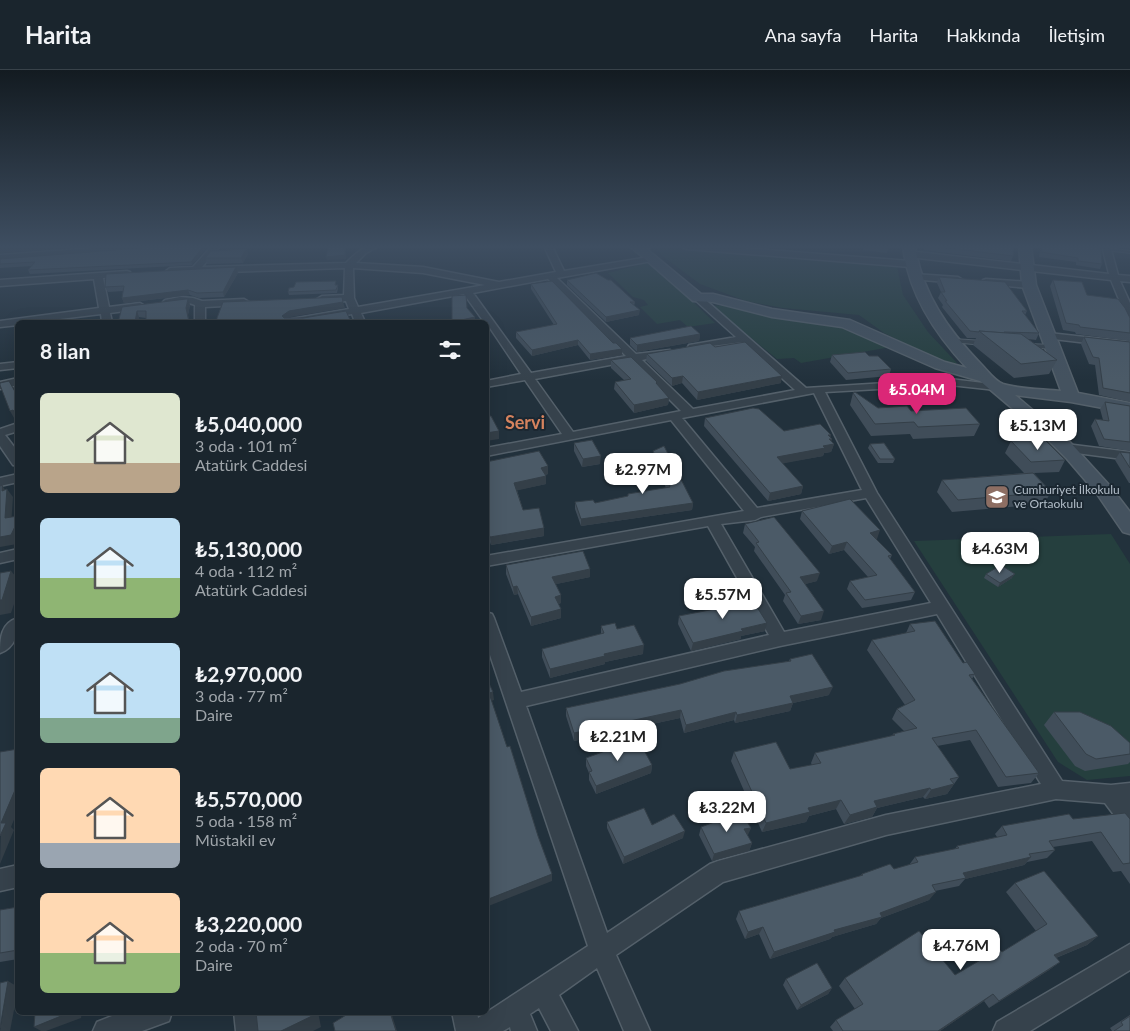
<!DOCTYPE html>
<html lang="tr">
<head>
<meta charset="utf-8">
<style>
	body { margin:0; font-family:Lato,sans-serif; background:#232d35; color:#f1f3f6; height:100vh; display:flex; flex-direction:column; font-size:19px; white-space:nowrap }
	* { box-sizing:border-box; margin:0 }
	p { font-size:16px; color:#9fa5aa }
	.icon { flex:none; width:28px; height:28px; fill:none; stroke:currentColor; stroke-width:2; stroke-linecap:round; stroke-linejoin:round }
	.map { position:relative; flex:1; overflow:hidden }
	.panel { position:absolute; left:15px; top:250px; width:474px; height:695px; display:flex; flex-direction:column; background:#1a252d; border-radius:8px; box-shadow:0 5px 20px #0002,0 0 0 1px #384249 }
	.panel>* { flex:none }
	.price { position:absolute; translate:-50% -42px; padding:0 11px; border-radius:10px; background:#fff; color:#222; font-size:16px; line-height:32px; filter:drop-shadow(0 1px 2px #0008) }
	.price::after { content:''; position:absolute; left:50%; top:30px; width:15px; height:11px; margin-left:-8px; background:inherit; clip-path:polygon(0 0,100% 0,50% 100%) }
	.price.active { background:#db2777; color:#fff }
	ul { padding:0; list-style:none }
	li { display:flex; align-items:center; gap:15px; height:125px; padding:0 25px }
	li span { display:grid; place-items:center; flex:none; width:140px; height:100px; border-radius:8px; color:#555 }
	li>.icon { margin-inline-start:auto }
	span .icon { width:60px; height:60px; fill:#fffc; stroke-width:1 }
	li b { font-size:21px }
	h2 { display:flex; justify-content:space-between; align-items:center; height:60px; padding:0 25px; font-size:21px }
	header { display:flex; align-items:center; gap:30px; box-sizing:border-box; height:70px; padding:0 25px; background:#1a252d; border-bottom:1px solid #384249 }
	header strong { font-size:24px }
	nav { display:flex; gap:28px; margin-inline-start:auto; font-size:18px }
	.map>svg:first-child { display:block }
</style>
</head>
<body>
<header>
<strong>Harita</strong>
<nav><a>Ana sayfa</a><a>Harita</a><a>Hakkında</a><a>İletişim</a></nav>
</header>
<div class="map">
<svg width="1130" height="961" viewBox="0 0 1130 961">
	<rect width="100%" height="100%" fill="#22313c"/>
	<g fill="#253f3e">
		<path d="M672,177L897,196L903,225L928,262L957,293L947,294L884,263L859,245L783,238L746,231L700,214L661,185L657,178Z"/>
		<path d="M647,193L654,194L715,253L688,257L680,250L657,254L640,237L648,235L644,230L633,227L608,203Z"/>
		<path d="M723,235L755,243L850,259L891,277L801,293L794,288L777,289L712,236Z"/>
		<path d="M1111,464L1130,494V706L1087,710L1058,692L914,471Z"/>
	</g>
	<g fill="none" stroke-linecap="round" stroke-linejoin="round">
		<defs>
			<g id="lane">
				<path d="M1107,178L1130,181V183L1106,180V178Z"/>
				<path d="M953,269L984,271L987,273L984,275L951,272L950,271Z"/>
				<path d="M1028,274L1054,275L1057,277L1054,279L1026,277L1025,276Z"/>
			</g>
			<g id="street">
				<path d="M123,176H158L154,179L0,191V185Z"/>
				<path d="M212,176H220L202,197L346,193C357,182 363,176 379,176L366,183L356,193L423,197L499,212L556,202L544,176H552L564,201L655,186L656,188L652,191L557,208L636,284L670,280L671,282L670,284L642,290L693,339L795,320L742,272L689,279L688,277L689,275L736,267L695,230L693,228L698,225L701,226L806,318L950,309L1000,315L1002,317L996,320L950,315L825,322L877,423L1062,711L1111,715L1130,713V760L1123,757L1105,733L1056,729L886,765L723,812L616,885L650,961H624L597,898L559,925L578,961H551L539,938L530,944L537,961H511L510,957L503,961H456L452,942H477L478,948L588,876L486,573V542L492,544L494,548L521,622L769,565L708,456L486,496V486L744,441L671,350L486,386V378L562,364L525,310L486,317V311L521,304L486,252H484L464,224L361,243L365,252H355L352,244L305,252H286L291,249L349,239L346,231L322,232L317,229L322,226L344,225L345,198L170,204L166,201L170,198L193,197ZM353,198L423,203L485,215L358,237L354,228ZM548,209L626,286L531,303L473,223ZM631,291L681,341L573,362L535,309ZM814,323L862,420L757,438L682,348ZM866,428L931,533L784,562L721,454L755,450L761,447ZM937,544L1041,714L886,745L718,791L710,794L607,863L526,636L780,576Z"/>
				<path d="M633,176H652C648,180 637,180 633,176Z"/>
				<path d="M682,176H716L910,191L914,194L910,197L686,179Z"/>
				<path d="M1102,176H1110L1118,205L1130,206V212L1120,211L1130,233V247L1125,244L1111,210L909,187L905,184L909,181L1109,204Z"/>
				<path d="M127,201L130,202V206L103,208L109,237L140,233L145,236L140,239L110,243L112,252H102L101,244L35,252H18V255L0,257V251L99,238L94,209L0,216V210Z"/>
				<path d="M914,204L958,207L963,210L958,213L911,209V205Z"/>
				<path d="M986,209L1029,212L1034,215L1029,218L983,214V210Z"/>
				<path d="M180,227L193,228L202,231L244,229L249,232L244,235L205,237V252H195V235C185,230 171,238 163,232L165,230Z"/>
				<path d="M1049,263L1130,272V278L1045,268L1044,266L1045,264Z"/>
				<path d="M18,292V298L0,300V294Z"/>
				<path d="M18,308V315L0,319V312Z"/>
				<path d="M18,353V361L5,365L18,382V396L13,395L0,376V359Z"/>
				<path d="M1066,374L1130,382V390L1061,381L1060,378Z"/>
				<path d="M18,404V412L0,416V408Z"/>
				<path d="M18,479V489L0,493V483Z"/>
				<path d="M18,548C18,563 16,577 0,583C0,568 1,553 18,548Z"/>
				<path d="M18,795V817L0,821V799Z"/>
				<path d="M1130,874V900L1030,961H993L997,952Z"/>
				<path d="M122,942H172L169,951L142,961H93L97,952Z"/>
				<path d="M234,942H260L262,961H236Z"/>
			</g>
			<path id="secondary" d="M630,176H643L701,224H713L772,239L850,250L945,292L967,298C935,264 908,223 903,176H915C922,223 948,260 981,294C987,300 995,311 1003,314C1019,319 1043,319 1061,321L1022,215L1019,176H1031L1036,215L1078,323L1130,333V343L1071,332L1015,325L1069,371L1110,416L1130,442V464L1123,462L1097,424L1067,389L1039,361L980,311L935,298L842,257L772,247L713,232L693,231Z"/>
		</defs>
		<use href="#lane" stroke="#54606a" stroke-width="2"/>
		<use href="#street" stroke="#54606a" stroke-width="3"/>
		<use href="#secondary" stroke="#54606a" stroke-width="3"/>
		<use href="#lane" fill="#36424c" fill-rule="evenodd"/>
		<use href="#street" fill="#36424c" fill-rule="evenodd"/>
		<use href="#secondary" fill="#44525f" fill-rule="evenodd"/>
	</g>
	<g fill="#404d59">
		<path d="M155,176H206L207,177L192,195L30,204L28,200L32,196L0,198V189L153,177Z"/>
		<path d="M864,176H889L887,183L863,180Z"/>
		<path d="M924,176H1014L1013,186L1011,191L924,180Z"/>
		<path d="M1041,176H1087L1102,194L1100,199L1076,195V192L1039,187Z"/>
		<path d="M246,179L248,184L243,193L207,194L205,188Z"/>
		<path d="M238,203L224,227L199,228L190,225L124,233L122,228L123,221L108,222L105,217Z"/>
		<path d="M939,207L1027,241L1025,245L1039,263L1036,270L1028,269L1057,290L1049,304L1014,308L973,275L976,268H967L942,237L943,235L938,228L941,222L937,213Z"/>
		<path d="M567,210L635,232L634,236L639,245L606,252L567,215Z"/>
		<path d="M1053,210L1087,225L1130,248V271L1076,264L1075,262L1063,260L1050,216Z"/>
		<path d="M336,211V215H338V218L337,223L289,225L288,222Z"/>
		<path d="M531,214L622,285L590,290L578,275L532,286L516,268V262L554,255L531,219Z"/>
		<path d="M188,229L190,235L188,245L146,248L139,247V252H121L119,249L122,237Z"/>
		<path d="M700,264L699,271L637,282L630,275V268Z"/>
		<path d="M1084,267L1130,272V332L1099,325L1095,295L1089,294L1081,274Z"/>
		<path d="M715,277L781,313L697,330L682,313L672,316L646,291L647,284Z"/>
		<path d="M832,285L869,286L891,299L889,306L846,310L830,292Z"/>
		<path d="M611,290L657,314L669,328L668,335L634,343L614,319L615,312L624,310L611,298Z"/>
		<path d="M853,323L878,338L911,341L980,354L974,366L913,369L910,364L871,366L850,335Z"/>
		<path d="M1105,332L1130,336V381L1099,376L1091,356L1095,349L1103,350L1100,339Z"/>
		<path d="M705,348L784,361L831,365L830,367L832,369L831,371L834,374L831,382L824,383L823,386L782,393L803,416L801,424L768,431L704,356Z"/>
		<path d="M1011,371L1065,390L1059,402L1034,403L1051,422L1044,434L952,442L937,422L942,410L1024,403L1005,383Z"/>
		<path d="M574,373L600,394L582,397L574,381Z"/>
		<path d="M870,374L895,389L893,393H878L868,378Z"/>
		<path d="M653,381L693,433L692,440L581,456L575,439V432L595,433L628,426V424L666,418L653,388Z"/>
		<path d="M1120,382L1130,383V413H1129L1115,390Z"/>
		<path d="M486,392L548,404L545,405L546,414L517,420L523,440L544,466L491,475L486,459Z"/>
		<path d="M802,441L877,469H876L892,485L890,489L915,522L911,530L862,538L847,519L850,511L868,507L844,480L829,484L800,449Z"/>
		<path d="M745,454L817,511L805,514L821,550L798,554L783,531L785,525L754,481L755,477L743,463Z"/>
		<path d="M506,495L590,499V507L556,514L561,533L558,534L561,548L531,556L518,524L514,525L506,504Z"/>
		<path d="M986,504L1012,508L998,517L984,508Z"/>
		<path d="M732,530L765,561L741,566V569L691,581L678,554L679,546L731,536Z"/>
		<path d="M910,554L963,593L975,604L972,609L1039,703L1031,713L998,717L970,670L937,676L959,707L947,724L925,729L923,727L877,738L872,747L844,754L836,739L809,746L806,752L762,762L731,691L734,682L790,699L812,695L811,693L815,683L892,666L893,664L904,661L892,649L897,639L905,635L867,580L872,570L906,563Z"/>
		<path d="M601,556L617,559L643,584L605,592V594L550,608L542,587V579L601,564Z"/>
		<path d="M790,589L829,625L793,633L790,641L735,653L734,650L684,663L680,648L574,671L566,646V638L789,591Z"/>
		<path d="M1054,642L1130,673V692L1128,694L1085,701L1075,696L1044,655Z"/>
		<path d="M586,688L652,695L651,703L596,724L589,710V703L586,696Z"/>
		<path d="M1073,749H1130V814L1121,801L1113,802L1092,771L1053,777L1055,780L1047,788L1027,792L1024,795L965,809L959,816L935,821L929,830L881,848L876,854L832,867L830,869L770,889L759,864L745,869L736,849L739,841L860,806L862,804L894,799L909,795L915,787L955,779L957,776L997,767L995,764L1002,756Z"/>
		<path d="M607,752L652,755L683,768L623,794L607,758Z"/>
		<path d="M701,757L751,758L747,765L752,773L749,781L712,791L699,765Z"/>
		<path d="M1015,813L1098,866L1087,875L1056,888L1060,892L1049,900L989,938L984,931L940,961H833L830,957L836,950L855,939L839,916L845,908L955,905L1002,882L1036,861L1006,822Z"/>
		<path d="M18,837V889L0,892V840Z"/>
		<path d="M786,909L832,918L828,924L797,940L783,915Z"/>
		<path d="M1130,945V961H1112L1110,958Z"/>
	</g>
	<g fill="#343f48">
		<path d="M50,176H99L0,183V179Z"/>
		<path d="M203,176H206L207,177L192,195L191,192Z"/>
		<path d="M345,176H360L346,179V189L327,190L326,187Z"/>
		<path d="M246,179L248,184L243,193L241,188Z"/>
		<path d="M236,197L238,203L224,227L223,222Z"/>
		<path d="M188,220L190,225L124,233L122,228Z"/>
		<path d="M188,229L190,235L188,245L190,252H189L186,238Z"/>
		<path d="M343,232L345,238L291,247L284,252L282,246L289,241Z"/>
		<path d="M640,240L639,245L606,252V247Z"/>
		<path d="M137,241L139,247V252H135Z"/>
		<path d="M475,247V252H452Z"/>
		<path d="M700,264L699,271L637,282V275Z"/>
		<path d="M578,270V275L532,286V280Z"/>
		<path d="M622,279V285L590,290V284Z"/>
		<path d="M683,306L682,313L672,316V308Z"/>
		<path d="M782,306L781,313L697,330L698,322Z"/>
		<path d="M669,328L668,335L634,343V335Z"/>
		<path d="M13,340L18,347L14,348L10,341Z"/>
		<path d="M499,361V369L486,371V363Z"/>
		<path d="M828,365H831L830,369H832L830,374H834L831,382L824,383L823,386L775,395L777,387Z"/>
		<path d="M601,386L600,394L582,397L583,389Z"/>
		<path d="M548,396V404L541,406V398Z"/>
		<path d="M546,406V414L515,421L514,413Z"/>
		<path d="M2,415L7,423V419L13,427L11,456L5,448L2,421Z"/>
		<path d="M803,416L801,424L768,431L770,423Z"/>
		<path d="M693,433L692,440L581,456V449Z"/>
		<path d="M18,450V472L17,474L0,477V467Z"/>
		<path d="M544,458V466L491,475L490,467Z"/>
		<path d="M880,460L877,469L867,471L870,463Z"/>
		<path d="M847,472L844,480L829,484L832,476Z"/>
		<path d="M590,499V507L552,515V507Z"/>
		<path d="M11,501L18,509V522L11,543L0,545V530Z"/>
		<path d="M820,503L817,511L798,516L800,507Z"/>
		<path d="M1015,504L1012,508L998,517L1000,513Z"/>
		<path d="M517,516L518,524L514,525L513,517Z"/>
		<path d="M561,525V533L555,535V527Z"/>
		<path d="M561,539V548L531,556V547Z"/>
		<path d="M824,541L821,550L798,554L801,546Z"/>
		<path d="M767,553L765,561L741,566V569L691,581L693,573L741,559Z"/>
		<path d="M644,575L643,584L605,592V594L550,608V599L604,584Z"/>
		<path d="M833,617L829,625L793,633L790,641L735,653L737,645L790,626Z"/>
		<path d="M493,622L494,630L489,632V623Z"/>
		<path d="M681,640L680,648L574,671V663Z"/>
		<path d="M736,642L734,650L684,663L686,655Z"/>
		<path d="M652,695L651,703L596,724V716Z"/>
		<path d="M18,713V740L11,757L14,760L0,794L1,753Z"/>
		<path d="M954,714L947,724L925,729L931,720Z"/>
		<path d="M930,718L923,727L877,738L872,747L844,754L850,745L874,731Z"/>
		<path d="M841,730L836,739L809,746L806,752L762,762L766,753L808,738Z"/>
		<path d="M751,758L748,765L741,767L744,759Z"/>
		<path d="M685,761L683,768L623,794L624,787Z"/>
		<path d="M752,773L749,781L712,791L714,784Z"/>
		<path d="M1031,787L1024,795L965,809L963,803Z"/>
		<path d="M552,804V811L486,837V830Z"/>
		<path d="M936,822L929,830L881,848L876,854L832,867L830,869L770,889L774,882Z"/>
		<path d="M763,857L759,864L745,869L748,862Z"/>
		<path d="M1098,866L1087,875L1043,893L1054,885Z"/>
		<path d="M1060,892L1049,900L989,938L999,931Z"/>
		<path d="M8,911L18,917V919L10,961H0Z"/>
		<path d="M832,918L828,924L797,940L801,935Z"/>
		<path d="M993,924L984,931L940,961H938Z"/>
		<path d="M71,942H82L81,948L46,961H41L34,957Z"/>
		<path d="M312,942H318L321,957L313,961H281Z"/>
		<path d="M390,942H391L397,961H396Z"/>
	</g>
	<g fill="#4b5a67" stroke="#343f48">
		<path d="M0,176H50L0,179Z"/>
		<path d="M155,176H204L191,192L28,200L35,192L0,194V189L153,177Z"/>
		<path d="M328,176H346H345V185L326,187Z"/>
		<path d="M869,176H889V178Z"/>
		<path d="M932,176H1014L1013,186Z"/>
		<path d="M1042,176H1087L1101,178L1102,194L1078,191V188L1041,182Z"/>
		<path d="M246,179L241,188H205L211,181Z"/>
		<path d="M236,197L223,222L197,223L188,220L122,228L124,216L105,217L106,204Z"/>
		<path d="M596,203L608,210H611L635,232H630L640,240L606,247L567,210Z"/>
		<path d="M939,207L1005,212L1027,241H1022L1039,263L1004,262L1005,263L979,261V262L970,261L945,231H947L941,222H945Z"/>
		<path d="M1053,210L1082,212L1087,225L1118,229L1125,238L1130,248V263L1080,257L1079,255L1066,253Z"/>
		<path d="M336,211L335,215H338L336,220L288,222L289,218L294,217L296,212Z"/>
		<path d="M552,211L613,273H616L622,279L590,284L578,270L532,280L516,262L557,254L531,214Z"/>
		<path d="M466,225L467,238L475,247L452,252V226Z"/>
		<path d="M342,227L343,232L289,241L282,246L284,248H303L346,241L351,252H217V248L223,232Z"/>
		<path d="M186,229H188L186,238L189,252H146V241H137L135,252H121L119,249L122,237Z"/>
		<path d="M418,250L419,252H405Z"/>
		<path d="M691,256L700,264L637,275L630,268Z"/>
		<path d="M979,261L1021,264L1057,290L1021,294Z"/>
		<path d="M1084,267L1130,272V323L1103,318L1099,288L1093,287Z"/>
		<path d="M745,272L782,306L698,322L683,306L672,308L647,284L710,273L715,277Z"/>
		<path d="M865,282L869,286H878L891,299L848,303L832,285Z"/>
		<path d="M631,287L657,312L656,313L669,328L634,335L615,312L631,309L611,290Z"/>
		<path d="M9,311L18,327V345L13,340L10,341L0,315V313Z"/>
		<path d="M855,322L878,338L907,336L911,341L966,338L980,354L918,357L914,352L875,354L853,323Z"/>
		<path d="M1105,332L1130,336V372L1104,369L1095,349L1109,351Z"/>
		<path d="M753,338L759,339L784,361L820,354L831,365H828L832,369H829L834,374L823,376L825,378L777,387L803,416L770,423L705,348Z"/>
		<path d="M486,345L487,346H491L499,361L486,363Z"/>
		<path d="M1044,369L1065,390L1031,392L1011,371Z"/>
		<path d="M592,370L601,386L583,389L574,373Z"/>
		<path d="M884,373L895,389H880L870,374Z"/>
		<path d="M664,376L693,433L581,449L575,432L593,430L595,433L628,426V424L670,417L653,381Z"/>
		<path d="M539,381L548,396L541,398L546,406L514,413L523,440L539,438L544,458L490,467L486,454V392Z"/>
		<path d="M1120,382L1130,383V398Z"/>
		<path d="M1033,403L1051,422L958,430L942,410Z"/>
		<path d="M2,415V421L7,419L5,448L18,446V450L11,465L0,467V416Z"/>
		<path d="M850,429L880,460L870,463L892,485L888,486L915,522L865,530L850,511L877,505L847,472L832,476L802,441Z"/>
		<path d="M774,447L820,503L800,507L824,541L801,546L786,523L791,522L756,473L759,472L745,454Z"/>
		<path d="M583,481L590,499L552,507L561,525L555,527L561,539L531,547L517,516L513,517L506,495Z"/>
		<path d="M1001,495L1015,504L1000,513L986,504Z"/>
		<path d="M11,501L2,530H0V503Z"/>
		<path d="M750,526L767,553L741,559L743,561L693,573L679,546L735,535L732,530Z"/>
		<path d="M935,551L963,593L967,592L975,604L969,605L1039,703L1006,707L976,660L932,668L959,707L950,709L954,714L931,720L930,718L874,731L877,737L850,745L841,730L808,738L810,742L766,753L734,682L776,672L790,699L821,693L815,683L895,665L893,664L917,658L897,639L915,630L872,570L915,561L910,554Z"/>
		<path d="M615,553L617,559L634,555L644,575L604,584L605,586L550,599L542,579L604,563L601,556Z"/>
		<path d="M812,584L833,617L790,626L793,633L737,645L736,642L686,655L681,640L574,663L566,638L680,614L724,601L791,591L790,589Z"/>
		<path d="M486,607L493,622L489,623L507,677L510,676L538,766L552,804L486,830Z"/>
		<path d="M1054,642H1080L1111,656L1130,673V684L1096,689L1086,684Z"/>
		<path d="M638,669L652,695L596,716L589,702L592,701L586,688Z"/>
		<path d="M18,679V713L1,753H6L0,766V682Z"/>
		<path d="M644,738L652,755L674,744L685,761L624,787L607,752Z"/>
		<path d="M741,742L751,758L744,759L752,773L714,784L701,757Z"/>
		<path d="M1125,743L1130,749V793L1123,794L1101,762L1049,771L1055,780L1029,784L1031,787L963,803L966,808L932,815L936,822L880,843L882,847L834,860L835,862L774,882L763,857L748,862L739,841L863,805L862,804L890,794L894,799L918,792L915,787L959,778L957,776L1007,765L1002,756L1069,744L1073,749Z"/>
		<path d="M1044,801L1098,866L1054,885L1060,892L999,931L993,924L938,961H843L836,950L863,934L845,908L919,861L955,905L999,879L1002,882L1047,854L1015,813Z"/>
		<path d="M18,837V880L0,883V840Z"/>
		<path d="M817,893L832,918L801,935L786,909Z"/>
		<path d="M8,911L0,958V913Z"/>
		<path d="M35,942H71L34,957Z"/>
		<path d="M256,942H312V946L281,961H258Z"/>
		<path d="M351,942H390L396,961H335L333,953Z"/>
		<path d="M1130,946V961H1114L1123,955L1121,952Z"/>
	</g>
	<linearGradient id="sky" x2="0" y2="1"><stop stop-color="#131b21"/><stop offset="0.57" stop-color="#3e4e61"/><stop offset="1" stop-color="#3e4e61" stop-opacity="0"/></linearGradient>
	<rect width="1130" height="310" fill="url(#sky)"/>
	<defs>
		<symbol id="school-square" viewBox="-11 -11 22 22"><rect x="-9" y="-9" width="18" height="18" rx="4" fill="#8d6e63" stroke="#1b2731"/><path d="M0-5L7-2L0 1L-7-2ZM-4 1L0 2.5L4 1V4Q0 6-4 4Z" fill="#fff"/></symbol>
	</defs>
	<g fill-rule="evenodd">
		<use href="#school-square" x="983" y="413" width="28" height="28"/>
	</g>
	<g text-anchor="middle" stroke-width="4" stroke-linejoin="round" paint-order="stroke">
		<g font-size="12" fill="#b2bdc8" stroke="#1b2731" text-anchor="start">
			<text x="1014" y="424">Cumhuriyet İlkokulu<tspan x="1014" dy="14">ve Ortaokulu</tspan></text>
		</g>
		<g font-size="18" font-weight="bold" fill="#d6835e" stroke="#1b2731">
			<text x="525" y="359">Servi</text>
		</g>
	</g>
</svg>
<b class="price active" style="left:917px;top:345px">₺5.04M</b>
<b class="price" style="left:1038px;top:381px">₺5.13M</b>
<b class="price" style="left:643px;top:425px">₺2.97M</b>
<b class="price" style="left:1000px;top:504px">₺4.63M</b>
<b class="price" style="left:723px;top:550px">₺5.57M</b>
<b class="price" style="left:618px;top:692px">₺2.21M</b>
<b class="price" style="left:727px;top:763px">₺3.22M</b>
<b class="price" style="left:961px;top:901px">₺4.76M</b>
<section class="panel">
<h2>8 ilan<svg class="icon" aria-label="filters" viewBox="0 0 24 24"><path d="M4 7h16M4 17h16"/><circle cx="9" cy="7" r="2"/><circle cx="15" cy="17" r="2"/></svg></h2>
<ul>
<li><span style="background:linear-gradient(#dfe7d0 70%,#b9a48a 0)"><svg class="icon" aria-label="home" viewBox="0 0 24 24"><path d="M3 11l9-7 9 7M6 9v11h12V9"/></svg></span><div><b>₺5,040,000</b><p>3 oda · 101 m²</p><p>Atatürk Caddesi</p></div></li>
<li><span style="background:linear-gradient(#bfe0f5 60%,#8fb573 0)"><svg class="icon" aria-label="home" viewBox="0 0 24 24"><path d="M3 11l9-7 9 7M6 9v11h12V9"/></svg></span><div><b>₺5,130,000</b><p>4 oda · 112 m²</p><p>Atatürk Caddesi</p></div></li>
<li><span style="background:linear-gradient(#bfe0f5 75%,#7fa58c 0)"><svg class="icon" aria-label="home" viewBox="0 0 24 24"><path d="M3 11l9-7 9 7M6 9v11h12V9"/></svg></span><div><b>₺2,970,000</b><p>3 oda · 77 m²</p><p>Daire</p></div></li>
<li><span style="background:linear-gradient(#ffd9b3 75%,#9aa5b1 0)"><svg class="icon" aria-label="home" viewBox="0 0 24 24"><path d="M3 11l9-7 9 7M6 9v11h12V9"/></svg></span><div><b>₺5,570,000</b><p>5 oda · 158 m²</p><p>Müstakil ev</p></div></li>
<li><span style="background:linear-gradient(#ffd9b3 60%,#8fb573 0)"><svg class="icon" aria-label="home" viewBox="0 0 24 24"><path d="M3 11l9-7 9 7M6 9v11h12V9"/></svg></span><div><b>₺3,220,000</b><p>2 oda · 70 m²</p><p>Daire</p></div></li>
</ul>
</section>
</div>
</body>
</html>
